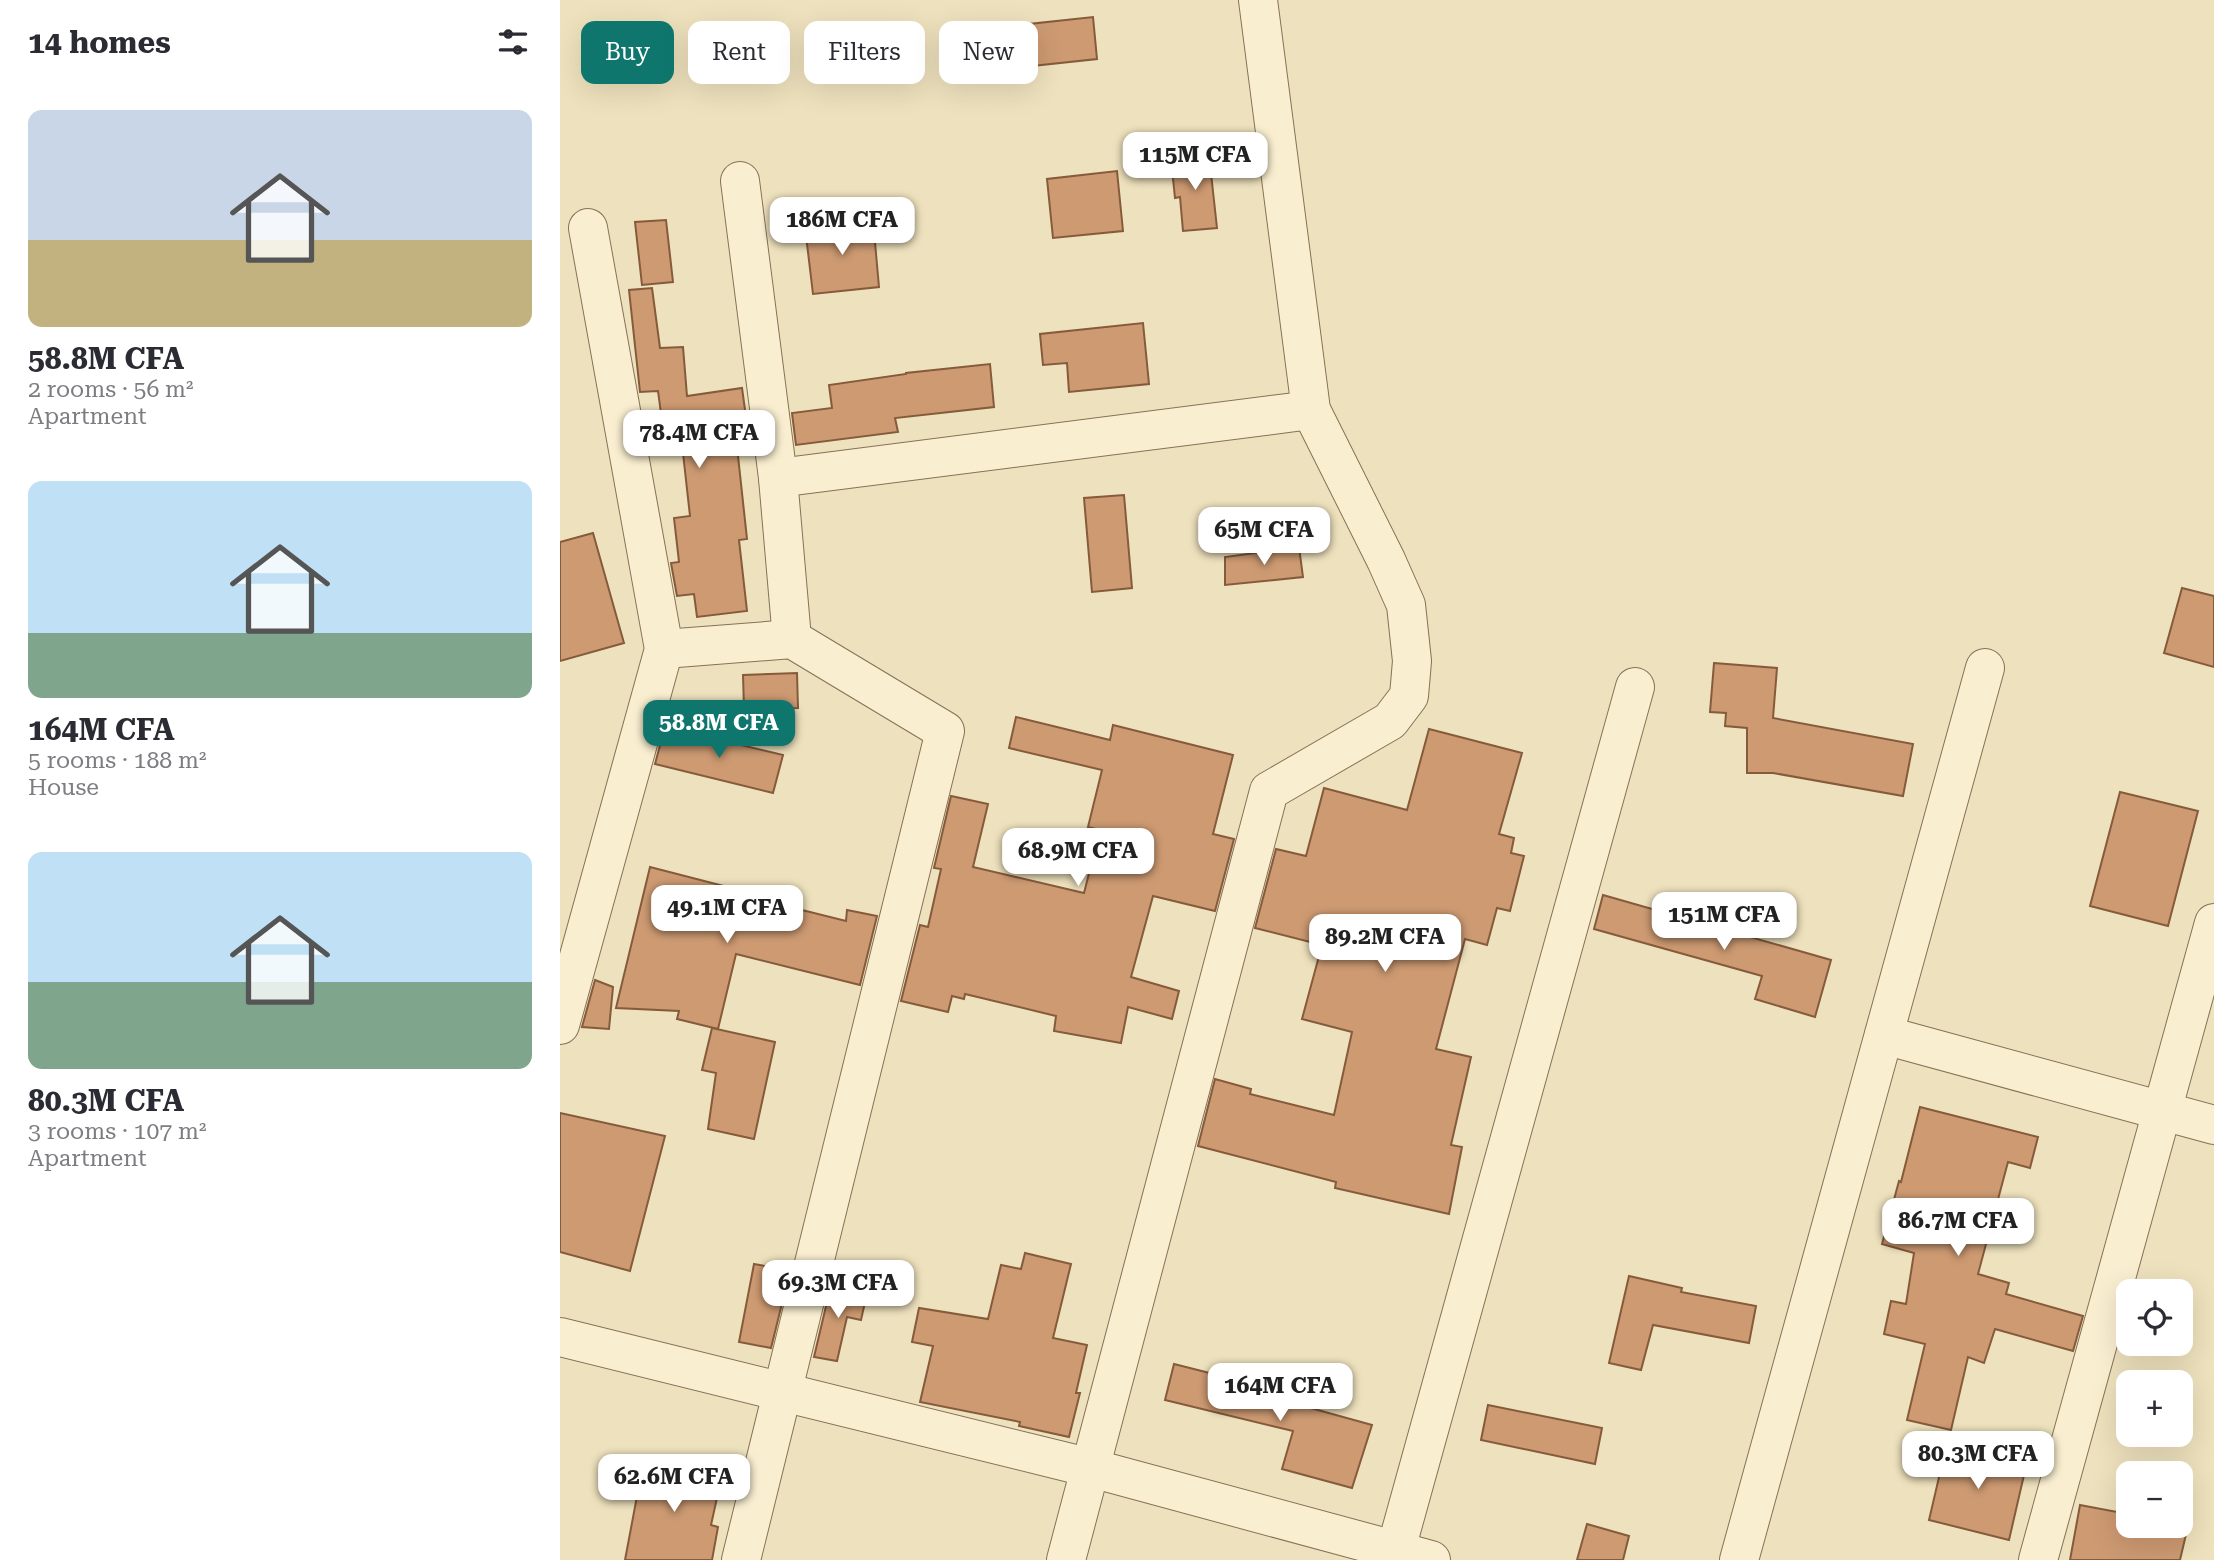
<!DOCTYPE html>
<html lang="en">
<head>
<meta charset="utf-8">
<style>
	body { margin:0; font-family:"Roboto Serif",serif; background:#f7f7f7; color:#2b2b33; height:100vh; display:flex; flex-direction:column; font-size:26px; white-space:nowrap }
	* { box-sizing:border-box; margin:0 }
	p { font-size:23px; color:#7c7c81 }
	.icon { flex:none; width:38px; height:38px; fill:none; stroke:currentColor; stroke-width:2; stroke-linecap:round; stroke-linejoin:round }
	.map { position:relative; flex:1; overflow:hidden }
	.details { display:flex; flex-direction:column; background:#fff; width:560px }
	.details>* { flex:none }
	.banner { position:absolute; left:21px; top:21px; width:665px; height:63px; display:flex; gap:14px }
	.fabs { position:absolute; left:1556px; top:1279px; display:grid; gap:14px }
	.fabs a { display:grid; place-items:center; width:77px; height:77px; border-radius:14px; background:#fff; box-shadow:0 7px 28px #0002; font-size:35px }
	.price { position:absolute; translate:-50% -60px; padding:0 16px; border-radius:14px; background:#fff; color:#222; font-size:23px; line-height:46px; filter:drop-shadow(0 2px 4px #0008) }
	.price::after { content:''; position:absolute; left:50%; top:42px; width:21px; height:16px; margin-left:-10px; background:inherit; clip-path:polygon(0 0,100% 0,50% 100%) }
	.price.current { background:#0f766e; color:#fff }
	ul { padding:0; list-style:none }
	li { display:grid; align-content:center; gap:14px; height:371px; padding:0 28px }
	li span { display:grid; place-items:center; height:217px; border-radius:14px; color:#555 }
	li>.icon { margin-inline-start:auto }
	span .icon { width:126px; height:126px; fill:#fffc; stroke-width:1 }
	li b { font-size:30px }
	h2 { display:flex; justify-content:space-between; align-items:center; height:84px; padding:0 28px; font-size:30px }
	.tag { padding:0 24px; border-radius:14px; background:#fff; box-shadow:0 7px 28px #0002; font-size:24px; line-height:63px }
	.tag.current { background:#0f766e; color:#fff }
	main { display:flex; flex:1; min-height:0 }
	.map>svg:first-child { display:block }
</style>
</head>
<body>
<main>
<section class="details">
<h2>14 homes<svg class="icon" aria-label="filters" viewBox="0 0 24 24"><path d="M4 7h16M4 17h16"/><circle cx="9" cy="7" r="2"/><circle cx="15" cy="17" r="2"/></svg></h2>
<ul>
<li><span style="background:linear-gradient(#c9d6e8 60%,#c2b280 0)"><svg class="icon" aria-label="home" viewBox="0 0 24 24"><path d="M3 11l9-7 9 7M6 9v11h12V9"/></svg></span><div><b>58.8M CFA</b><p>2 rooms · 56 m²</p><p>Apartment</p></div></li>
<li><span style="background:linear-gradient(#bfe0f5 70%,#7fa58c 0)"><svg class="icon" aria-label="home" viewBox="0 0 24 24"><path d="M3 11l9-7 9 7M6 9v11h12V9"/></svg></span><div><b>164M CFA</b><p>5 rooms · 188 m²</p><p>House</p></div></li>
<li><span style="background:linear-gradient(#bfe0f5 60%,#7fa58c 0)"><svg class="icon" aria-label="home" viewBox="0 0 24 24"><path d="M3 11l9-7 9 7M6 9v11h12V9"/></svg></span><div><b>80.3M CFA</b><p>3 rooms · 107 m²</p><p>Apartment</p></div></li>
</ul>
</section>
<div class="map">
<svg width="1654" height="1560" viewBox="0 0 1654 1560">
	<rect width="100%" height="100%" fill="#eee1bd"/>
	<g fill="#cd9a72" stroke="#855b3b" stroke-width="2">
		<path d="M533,17L537,59L445,69L441,27Z"/>
		<path d="M649,155L657,228L623,231L620,197L615,198L611,159Z"/>
		<path d="M557,171L563,231L493,238L487,179Z"/>
		<path d="M106,220L113,282L82,285L75,222Z"/>
		<path d="M313,220L319,287L253,294L245,227Z"/>
		<path d="M92,288L100,348L123,347L127,396L182,388L186,417L174,419L187,539L179,540L187,611L137,617L134,594L117,596L111,563L119,562L114,518L130,516L120,426L103,428L98,391L80,392L69,290Z"/>
		<path d="M583,323L589,384L509,392L507,363L483,365L480,334Z"/>
		<path d="M430,364L434,407L335,418L338,432L236,445L232,413L272,408L269,385L346,374V373Z"/>
		<path d="M564,495L572,588L532,592L524,498Z"/>
		<path d="M33,533L64,643L0,661V542Z"/>
		<path d="M739,547L743,577L665,585V557Z"/>
		<path d="M1622,588L1654,596V667L1604,653Z"/>
		<path d="M1154,663L1217,668L1213,718L1353,744L1343,796L1213,773H1187V728L1165,726L1166,713L1150,712Z"/>
		<path d="M237,673L238,708L184,709L183,675Z"/>
		<path d="M456,717L550,740L553,725L673,755L653,834L674,839L655,911L593,896L571,977L619,991L612,1019L568,1007L561,1043L494,1031L496,1016L405,994L404,999L392,996L388,1012L341,1001L360,925L368,927L381,869L374,868L391,796L428,804L413,867L524,893L540,830L528,827L542,770L449,748Z"/>
		<path d="M105,727L223,755L213,793L95,764Z"/>
		<path d="M869,729L962,753L939,834L954,838L951,853L964,856L950,911L937,908L927,945L905,939L876,1049L911,1057L891,1145L902,1147L889,1214L775,1188L776,1182L638,1146L655,1079L691,1089L690,1094L774,1115L792,1032L742,1019L762,945L695,928L716,849L746,856L764,788L847,810Z"/>
		<path d="M1560,792L1638,811L1608,926L1530,906Z"/>
		<path d="M90,867L183,891L182,895L286,921L287,910L317,916L300,985L176,954L158,1029L117,1019L119,1011L56,1008Z"/>
		<path d="M1043,895L1271,960L1255,1017L1195,999L1202,976L1034,929Z"/>
		<path d="M35,980L53,987L49,1029L22,1027Z"/>
		<path d="M152,1028L215,1042L194,1139L148,1129L156,1073L142,1070Z"/>
		<path d="M1360,1107L1478,1137L1470,1168L1448,1162L1418,1274L1449,1283L1446,1294L1523,1316L1513,1351L1435,1329L1424,1363L1408,1357L1391,1430L1347,1420L1365,1344L1324,1334L1331,1301L1346,1304L1354,1253L1322,1244L1339,1181L1341,1182Z"/>
		<path d="M0,1113L105,1136L70,1271L0,1252Z"/>
		<path d="M465,1253L511,1264L493,1338L527,1345L516,1393H520L509,1437L459,1426L460,1422L360,1402L373,1346L352,1342L359,1308L428,1319L441,1265L461,1269Z"/>
		<path d="M194,1264L227,1270L226,1275H229L211,1348L179,1342Z"/>
		<path d="M1069,1276L1122,1288L1121,1292L1196,1306L1189,1343L1093,1325L1081,1370L1049,1363Z"/>
		<path d="M271,1285L307,1293L301,1320L287,1317L277,1361L254,1357Z"/>
		<path d="M614,1364L709,1388L707,1396L812,1425L792,1488L722,1469L733,1431L605,1400Z"/>
		<path d="M928,1405L1042,1428L1035,1464L921,1440Z"/>
		<path d="M1387,1443L1467,1462L1449,1540L1369,1520Z"/>
		<path d="M84,1459L162,1475L151,1525L158,1527L152,1560H65Z"/>
		<path d="M1520,1505L1568,1514V1526H1628L1620,1560H1510Z"/>
		<path d="M1027,1524L1069,1536L1063,1560H1017Z"/>
	</g>
	<g fill="none" stroke-linecap="round" stroke-linejoin="round">
		<defs>
			<g id="minor">
				<path d="M180,181L218,478L232,639"/>
				<path d="M218,478L751,410"/>
				<path d="M104,649L232,639L385,731L181,1560"/>
				<path d="M0,1025L104,649L28,228"/>
				<path d="M1324,1035L1654,1125"/>
				<path d="M0,1337L531,1468L871,1560"/>
				<path d="M506,1560L709,791L830,721L849,696L852,661L846,605L826,560L751,410L698,0"/>
				<path d="M833,1560L1075,687"/>
				<path d="M1179,1560L1425,668"/>
				<path d="M1478,1560L1654,923"/>
			</g>
		</defs>
		<use href="#minor" stroke="#867156" stroke-width="40"/>
		<use href="#minor" stroke="#f9eed0" stroke-width="38"/>
	</g>
</svg>
<div class="fabs">
<a><svg class="icon" aria-label="locate" viewBox="0 0 24 24"><circle cx="12" cy="12" r="6"/><path d="M12 2v4M12 18v4M2 12h4M18 12h4"/></svg></a>
<a>+</a>
<a>−</a>
</div>
<b class="price" style="left:635px;top:192px">115M CFA</b>
<b class="price" style="left:282px;top:257px">186M CFA</b>
<b class="price" style="left:139px;top:470px">78.4M CFA</b>
<b class="price" style="left:704px;top:567px">65M CFA</b>
<b class="price current" style="left:159px;top:760px">58.8M CFA</b>
<b class="price" style="left:518px;top:888px">68.9M CFA</b>
<b class="price" style="left:167px;top:945px">49.1M CFA</b>
<b class="price" style="left:1164px;top:952px">151M CFA</b>
<b class="price" style="left:825px;top:974px">89.2M CFA</b>
<b class="price" style="left:1398px;top:1258px">86.7M CFA</b>
<b class="price" style="left:278px;top:1320px">69.3M CFA</b>
<b class="price" style="left:720px;top:1423px">164M CFA</b>
<b class="price" style="left:1418px;top:1491px">80.3M CFA</b>
<b class="price" style="left:114px;top:1514px">62.6M CFA</b>
<div class="banner">
<a class="tag current">Buy</a>
<a class="tag">Rent</a>
<a class="tag">Filters</a>
<a class="tag">New</a>
</div>
</div>
</main>
</body>
</html>
